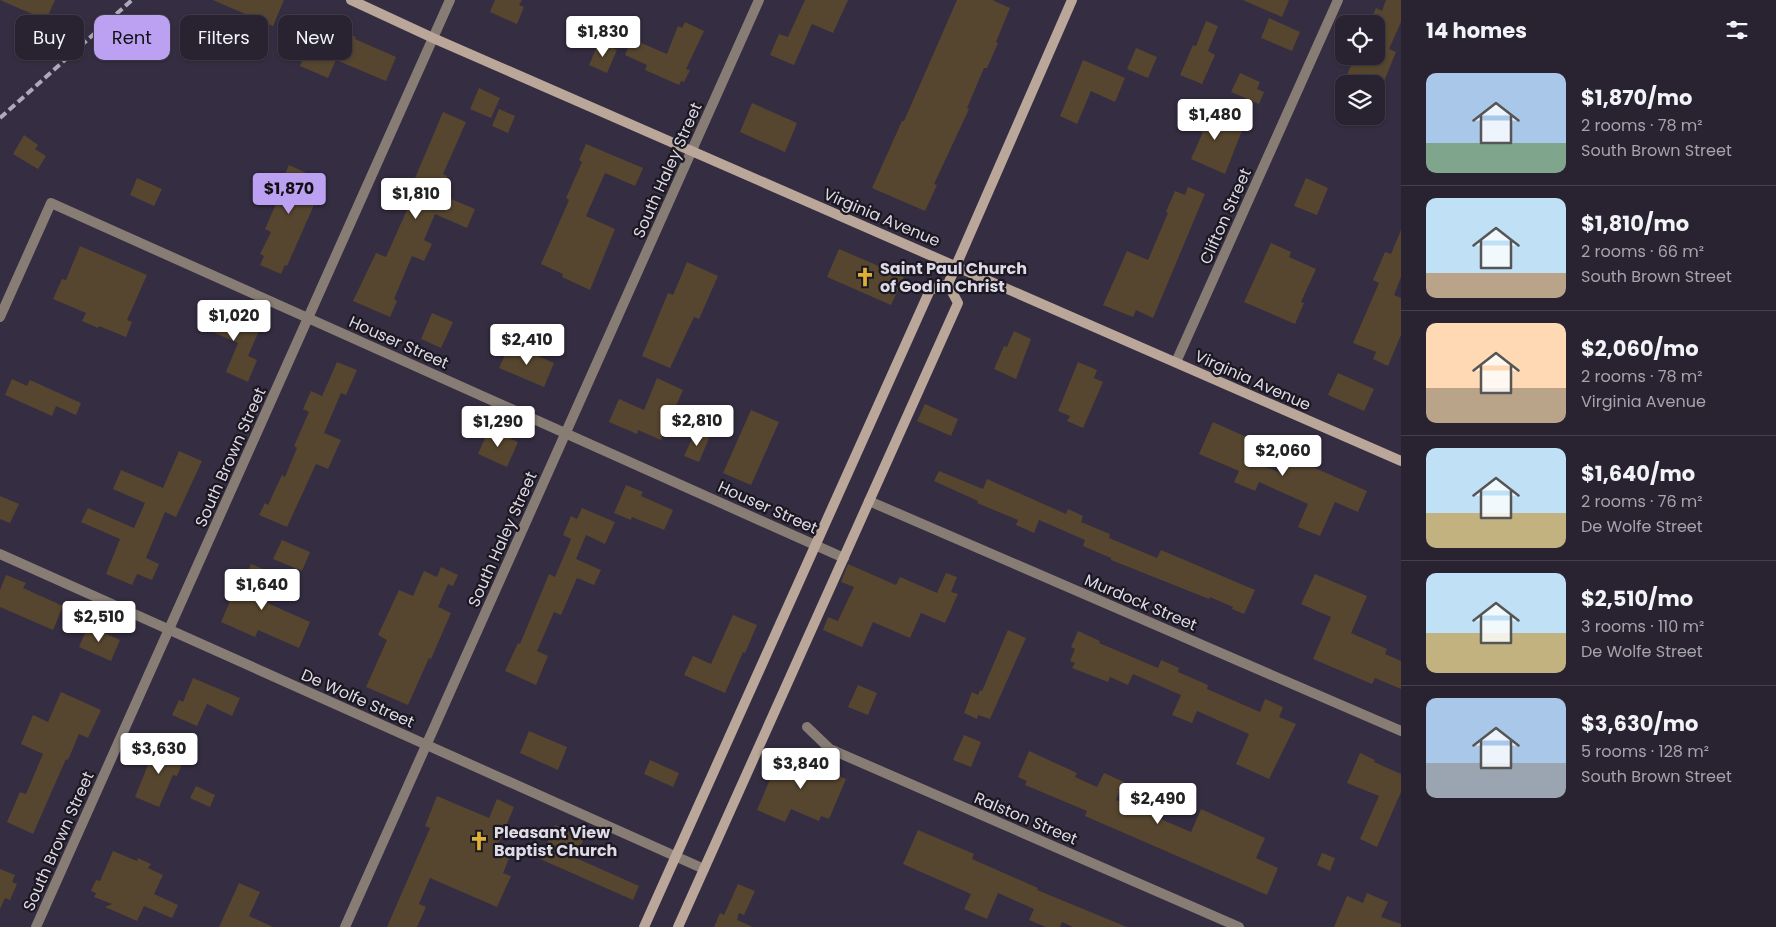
<!DOCTYPE html>
<html lang="en">
<head>
<meta charset="utf-8">
<style>
	body { margin:0; font-family:Poppins,sans-serif; background:#342f3d; color:#f1f3f6; height:100vh; display:flex; flex-direction:column; font-size:19px; white-space:nowrap }
	* { box-sizing:border-box; margin:0 }
	p { font-size:16px; color:#a5a4ab }
	.icon { flex:none; width:28px; height:28px; fill:none; stroke:currentColor; stroke-width:2; stroke-linecap:round; stroke-linejoin:round }
	.map { position:relative; flex:1; overflow:hidden }
	.sheet { display:flex; flex-direction:column; background:#282231; width:375px }
	.sheet>* { flex:none }
	.top-card { position:absolute; left:15px; top:15px; width:475px; height:45px; display:flex; gap:10px }
	.buttons { position:absolute; left:1335px; top:15px; display:grid; gap:10px }
	.buttons a { display:grid; place-items:center; width:50px; height:50px; border-radius:10px; background:#282231; box-shadow:0 1px 4px #0004,0 0 0 1px #443f4d; font-size:25px }
	.price { position:absolute; translate:-50% -42px; padding:0 11px; border-radius:5px; background:#fff; color:#222; font-size:16px; line-height:32px; filter:drop-shadow(0 1px 2px #0008) }
	.price::after { content:''; position:absolute; left:50%; top:30px; width:15px; height:11px; margin-left:-8px; background:inherit; clip-path:polygon(0 0,100% 0,50% 100%) }
	.price.active { background:#bca0f2; color:#111 }
	ul { padding:0; list-style:none }
	li { display:flex; align-items:center; gap:15px; height:125px; padding:0 25px }
	li+li { border-top:1px solid #443f4d }
	li span { display:grid; place-items:center; flex:none; width:140px; height:100px; border-radius:10px; color:#555 }
	li>.icon { margin-inline-start:auto }
	span .icon { width:60px; height:60px; fill:#fffc; stroke-width:1 }
	li b { font-size:21px }
	h2 { display:flex; justify-content:space-between; align-items:center; height:60px; padding:0 25px; font-size:21px }
	.chip { padding:0 18px; border-radius:10px; background:#282231; box-shadow:0 1px 4px #0004,0 0 0 1px #443f4d; font-size:18px; line-height:45px }
	.chip.active { background:#bca0f2; color:#111 }
	main { display:flex; flex:1; min-height:0 }
	.map>svg:first-child { display:block }
</style>
</head>
<body>
<main>
<div class="map">
<svg width="1401" height="927" viewBox="0 0 1401 927">
	<rect width="100%" height="100%" fill="#352d41"/>
	<g fill="#56462f">
		<path d="M0,0H55L46,20Z"/>
		<path d="M213,0H284L273,26Z"/>
		<path d="M495,0H522L519,5L524,7L517,24L490,12Z"/>
		<path d="M805,0H848L833,33L812,24L794,65L770,55L779,34L788,37Z"/>
		<path d="M957,0H992L1010,8L996,42L998,43L987,68H984L967,108L969,109L934,184L937,185L925,211L872,188L902,121H904Z"/>
		<path d="M1243,0H1289L1282,17Z"/>
		<path d="M1386,0H1401V22L1389,49L1396,52L1383,84H1343L1355,56H1376V24H1369L1376,8L1382,11Z"/>
		<path d="M313,18L356,37L355,39L396,57L386,81L336,60L328,78L300,66L312,39L305,36Z"/>
		<path d="M1269,18L1300,32L1292,51L1261,38Z"/>
		<path d="M1206,21L1218,26L1208,51L1215,55L1202,84L1180,75L1193,45L1196,46Z"/>
		<path d="M685,22L704,31L686,69L690,70L684,82L681,81L679,85L645,70L647,65L625,55L632,39L667,54L678,26L682,28Z"/>
		<path d="M599,42L617,50L607,73L589,65Z"/>
		<path d="M1136,48L1157,57L1148,78L1127,69Z"/>
		<path d="M1083,60L1125,78L1115,102L1091,91L1077,124L1060,116Z"/>
		<path d="M1240,73L1260,82L1257,89L1264,92L1259,104L1231,92Z"/>
		<path d="M479,88L500,98L491,118L470,109Z"/>
		<path d="M752,103L797,123L785,152L740,132Z"/>
		<path d="M1198,108L1243,128L1225,174L1191,159L1203,132L1190,126Z"/>
		<path d="M499,109L515,116L508,133L492,126Z"/>
		<path d="M443,112L466,122L443,174L447,176L439,194L475,209L467,228L435,214L424,240L432,244L424,261L412,256L394,299L397,301L390,317L353,301L376,253L386,257L410,203L400,199L408,181L413,183Z"/>
		<path d="M24,135L38,145L35,149L46,156L38,169L13,154Z"/>
		<path d="M586,144L643,168L635,186L605,173L586,216L615,229L590,290L562,277L563,274L541,264L569,200L566,198L582,162L579,160Z"/>
		<path d="M289,165L326,182L316,206L314,205L287,266L285,265L281,274L260,265L264,256L260,254L271,232L265,229L280,195L264,189L269,176L282,181Z"/>
		<path d="M137,178L162,189L154,206L130,195Z"/>
		<path d="M1306,178L1328,188L1317,215L1294,206Z"/>
		<path d="M1188,187L1205,194L1153,318L1136,310L1133,317L1103,305L1127,251L1148,260L1168,213L1166,212L1175,191L1185,195Z"/>
		<path d="M1401,230V277L1394,295L1401,298V335L1388,366L1373,359L1376,352L1353,343L1379,283L1373,280L1385,252L1391,254Z"/>
		<path d="M1271,243L1291,252L1289,257L1316,269L1301,302L1304,303L1295,324L1244,302Z"/>
		<path d="M80,246L147,275L127,320L132,322L126,337L99,326L98,328L82,321L86,313L53,299L62,279L66,280Z"/>
		<path d="M839,249L904,277L891,305L827,277Z"/>
		<path d="M687,262L718,276L699,319L694,317L670,368L642,356L668,293L673,295Z"/>
		<path d="M206,308L259,331L248,356L257,360L248,382L226,372L238,343L199,326Z"/>
		<path d="M432,313L453,322L441,348L421,339Z"/>
		<path d="M1014,331L1031,339L1016,379L994,369L1004,346L1007,347Z"/>
		<path d="M510,344L554,363L544,387L499,368Z"/>
		<path d="M337,362L357,370L346,395L341,393L324,433L341,440L328,469L316,464L287,527L259,515L265,503L268,505L282,475L285,477L297,448L294,446L309,412L303,409L311,391L322,396Z"/>
		<path d="M1078,362L1097,370L1094,378L1103,382L1083,428L1067,421L1070,416L1058,411Z"/>
		<path d="M1338,373L1374,389L1364,411L1328,395Z"/>
		<path d="M657,378L683,390L661,440L638,430L637,434L609,422L619,399L644,410Z"/>
		<path d="M12,379L27,386L30,380L81,403L76,415L56,406L52,416L5,395Z"/>
		<path d="M925,404L958,419L951,436L917,421Z"/>
		<path d="M751,410L779,422L751,485L723,473Z"/>
		<path d="M1213,422L1264,445L1256,463L1281,473L1289,455L1307,463L1306,464L1367,491L1358,512L1335,502L1320,536L1298,527L1308,504L1259,482L1255,491L1234,482L1239,471L1199,454Z"/>
		<path d="M489,429L518,442L507,467L478,454Z"/>
		<path d="M695,432L709,438L699,462L684,456Z"/>
		<path d="M179,451L202,461L176,517L165,512L146,558L159,564L152,580L137,574L132,585L106,574L120,539L81,522L88,508L134,528L145,503L113,489L121,470L163,488Z"/>
		<path d="M939,471L983,489L987,479L1066,514L1068,509L1083,516L1081,522L1110,534L1109,538L1157,558L1161,550L1255,590L1244,614L1232,609L1233,607L1210,597L1209,599L1111,560V558L1083,546L1085,540L1039,520L1034,533L1016,525L1018,520L977,503L978,501L934,481Z"/>
		<path d="M626,485L643,492L641,496L673,510L664,530L632,517L631,520L614,513Z"/>
		<path d="M0,496L19,504L10,523L0,519Z"/>
		<path d="M582,508L615,522L605,544L586,535L576,559L601,570L594,585L577,578L561,615L554,612L537,651L548,656L536,685L505,671L518,643L520,644L549,574L555,577L571,539L563,535L571,516L577,519Z"/>
		<path d="M282,540L310,552L302,571L273,559Z"/>
		<path d="M251,564L271,572L265,585L270,587L263,601L310,622L299,648L258,630L255,637L221,622L241,576L245,578Z"/>
		<path d="M848,564L896,585L900,577L937,593L946,573L957,577L951,592L958,594L945,623L921,613L910,638L873,622L862,647L823,630L828,617L838,621L854,587L841,582Z"/>
		<path d="M441,567L458,575L453,586L448,584L438,607L451,613L431,659L429,658L408,705L366,687L387,640L378,635L399,590L413,596L424,571L437,577Z"/>
		<path d="M1315,574L1367,596L1351,633L1387,649L1385,654L1401,661V689L1375,678L1372,684L1313,659L1331,617L1301,604Z"/>
		<path d="M6,575L26,583L23,588L63,606L53,630L0,607V590Z"/>
		<path d="M733,615L757,625L745,653L743,652L725,693L684,675L693,656L711,664Z"/>
		<path d="M88,626L120,640L111,661L79,647Z"/>
		<path d="M1008,630L1026,638L990,719L978,715L977,719L964,713L972,692L978,695L980,690L982,691Z"/>
		<path d="M1078,631L1100,641L1099,643L1158,668L1161,660L1179,668L1178,672L1208,685L1207,689L1260,712L1265,699L1283,707L1279,717L1296,724L1269,779L1236,764L1249,734L1197,711L1192,723L1172,715L1181,695L1133,674L1128,685L1110,677L1108,682L1072,668L1075,663L1070,661L1075,649L1071,647Z"/>
		<path d="M193,678L240,698L232,716L207,704L197,726L172,715L179,700L183,702Z"/>
		<path d="M858,685L877,693L868,715L848,707Z"/>
		<path d="M61,692L101,710L88,738L79,734L68,760L66,759L33,834L7,822L20,792L26,794L43,754L21,744L33,715L48,722Z"/>
		<path d="M529,731L567,747L558,770L520,753Z"/>
		<path d="M964,735L981,742L971,767L953,760Z"/>
		<path d="M156,745L185,757L177,776L173,775L159,807L135,797Z"/>
		<path d="M782,751L846,779L829,819L821,816L819,821L791,809L785,822L757,810Z"/>
		<path d="M1029,751L1077,773L1075,777L1097,787L1104,773L1124,782L1116,800L1191,832L1201,809L1265,838L1256,858L1278,868L1267,895L1085,816L1087,811L1025,785L1027,781L1018,777Z"/>
		<path d="M1360,753L1375,760L1374,762L1401,774V792L1377,847L1360,839L1379,796L1347,783Z"/>
		<path d="M650,760L679,773L673,787L644,774Z"/>
		<path d="M196,786L215,795L210,807L190,798Z"/>
		<path d="M437,796L489,818L497,799L514,807L498,845L512,851L503,873L511,876L497,907L430,878L419,904L426,907L417,927H387L430,828L425,826Z"/>
		<path d="M555,825L584,838L576,858L639,886L633,900L540,859Z"/>
		<path d="M918,830L974,854L972,859L1038,888L1037,890L1127,927H1073L1062,922L1060,927H1046L1029,920L1034,909L998,893L987,919L964,909L971,894L903,864Z"/>
		<path d="M113,851L137,861L138,858L151,864L148,868L163,875L154,894L178,905L172,918L144,906L137,921L105,907L112,904L94,897L96,893L91,891L96,880L100,881Z"/>
		<path d="M1322,853L1335,858L1330,871L1317,865Z"/>
		<path d="M0,869L15,875L12,882L17,884L10,900L5,898L0,909Z"/>
		<path d="M239,883L260,892L249,916L273,927H219Z"/>
		<path d="M738,884L755,891L744,915L739,913L737,920L753,927H714L720,913L724,915Z"/>
		<path d="M1367,893L1388,902L1381,917L1401,924V927H1334L1347,896L1363,903Z"/>
	</g>
	<g fill="none" stroke-linecap="round" stroke-linejoin="round">
		<g stroke="#887d75" stroke-width="10">
			<path d="M0,317L51,203L844,558"/>
			<path d="M1176,362L1338,0"/>
			<path d="M869,501L1401,731"/>
			<path d="M0,554L704,869"/>
			<path d="M807,727L830,749L1239,927"/>
			<path d="M36,927L450,0"/>
			<path d="M345,927L759,0"/>
		</g>
		<g stroke="#baa79a" stroke-width="10">
			<path d="M351,0L433,38L1401,461"/>
			<path d="M644,927L930,290L948,284L1072,0"/>
			<path d="M678,927L958,303L948,284"/>
		</g>
		<path stroke="#afaab9" stroke-width="4" stroke-dasharray="8 4" stroke-linecap="butt" d="M0,118L132,0"/>
	</g>
	<defs>
		<symbol id="church-bare" viewBox="-9 -9 18 18"><path d="M-1.2-6h2.4v3.5h3.3v2.4h-3.3V6h-2.4V-.1h-3.3v-2.4h3.3Z" fill="#dfb034" stroke="#1b1821" stroke-width="2.5" paint-order="stroke"/></symbol>
	</defs>
	<g fill-rule="evenodd">
		<use href="#church-bare" x="851" y="263" width="28" height="28"/>
		<use href="#church-bare" x="465" y="827" width="28" height="28"/>
	</g>
	<g text-anchor="middle" stroke-width="4.5" stroke-linejoin="round" paint-order="stroke">
		<g font-size="16" fill="#dedae7" stroke="#1b1821">
			<text transform="translate(667 170) rotate(-66)" y="6">South Haley Street</text>
			<text transform="translate(1225 216) rotate(-66)" y="6">Clifton Street</text>
			<text transform="translate(882 217) rotate(23)" y="6">Virginia Avenue</text>
			<text transform="translate(399 342) rotate(24)" y="6">Houser Street</text>
			<text transform="translate(1253 380) rotate(24)" y="6">Virginia Avenue</text>
			<text transform="translate(230 457) rotate(-66)" y="6">South Brown Street</text>
			<text transform="translate(768 507) rotate(24)" y="6">Houser Street</text>
			<text transform="translate(502 539) rotate(-66)" y="6">South Haley Street</text>
			<text transform="translate(1141 602) rotate(23)" y="6">Murdock Street</text>
			<text transform="translate(358 698) rotate(24)" y="6">De Wolfe Street</text>
			<text transform="translate(1026 818) rotate(23)" y="6">Ralston Street</text>
			<text transform="translate(58 841) rotate(-66)" y="6">South Brown Street</text>
		</g>
		<g font-size="16" font-weight="bold" fill="#dedae7" stroke="#1b1821" text-anchor="start">
			<text x="880" y="274">Saint Paul Church<tspan x="880" dy="18">of God in Christ</tspan></text>
			<text x="494" y="838">Pleasant View<tspan x="494" dy="18">Baptist Church</tspan></text>
		</g>
	</g>
</svg>
<div class="buttons">
<a><svg class="icon" aria-label="locate" viewBox="0 0 24 24"><circle cx="12" cy="12" r="6"/><path d="M12 2v4M12 18v4M2 12h4M18 12h4"/></svg></a>
<a><svg class="icon" aria-label="layers" viewBox="0 0 24 24"><path d="M12 4l9 5-9 5-9-5zM3 14l9 5 9-5"/></svg></a>
</div>
<b class="price" style="left:603px;top:58px">$1,830</b>
<b class="price" style="left:1215px;top:141px">$1,480</b>
<b class="price active" style="left:289px;top:215px">$1,870</b>
<b class="price" style="left:416px;top:220px">$1,810</b>
<b class="price" style="left:234px;top:342px">$1,020</b>
<b class="price" style="left:527px;top:366px">$2,410</b>
<b class="price" style="left:697px;top:447px">$2,810</b>
<b class="price" style="left:498px;top:448px">$1,290</b>
<b class="price" style="left:1283px;top:477px">$2,060</b>
<b class="price" style="left:262px;top:611px">$1,640</b>
<b class="price" style="left:99px;top:643px">$2,510</b>
<b class="price" style="left:159px;top:775px">$3,630</b>
<b class="price" style="left:801px;top:790px">$3,840</b>
<b class="price" style="left:1158px;top:825px">$2,490</b>
<div class="top-card">
<a class="chip">Buy</a>
<a class="chip active">Rent</a>
<a class="chip">Filters</a>
<a class="chip">New</a>
</div>
</div>
<section class="sheet">
<h2>14 homes<svg class="icon" aria-label="filters" viewBox="0 0 24 24"><path d="M4 7h16M4 17h16"/><circle cx="9" cy="7" r="2"/><circle cx="15" cy="17" r="2"/></svg></h2>
<ul>
<li><span style="background:linear-gradient(#a9c7e8 70%,#7fa58c 0)"><svg class="icon" aria-label="home" viewBox="0 0 24 24"><path d="M3 11l9-7 9 7M6 9v11h12V9"/></svg></span><div><b>$1,870/mo</b><p>2 rooms · 78 m²</p><p>South Brown Street</p></div></li>
<li><span style="background:linear-gradient(#bfe0f5 75%,#b9a48a 0)"><svg class="icon" aria-label="home" viewBox="0 0 24 24"><path d="M3 11l9-7 9 7M6 9v11h12V9"/></svg></span><div><b>$1,810/mo</b><p>2 rooms · 66 m²</p><p>South Brown Street</p></div></li>
<li><span style="background:linear-gradient(#ffd9b3 65%,#b9a48a 0)"><svg class="icon" aria-label="home" viewBox="0 0 24 24"><path d="M3 11l9-7 9 7M6 9v11h12V9"/></svg></span><div><b>$2,060/mo</b><p>2 rooms · 78 m²</p><p>Virginia Avenue</p></div></li>
<li><span style="background:linear-gradient(#bfe0f5 65%,#c2b280 0)"><svg class="icon" aria-label="home" viewBox="0 0 24 24"><path d="M3 11l9-7 9 7M6 9v11h12V9"/></svg></span><div><b>$1,640/mo</b><p>2 rooms · 76 m²</p><p>De Wolfe Street</p></div></li>
<li><span style="background:linear-gradient(#bfe0f5 60%,#c2b280 0)"><svg class="icon" aria-label="home" viewBox="0 0 24 24"><path d="M3 11l9-7 9 7M6 9v11h12V9"/></svg></span><div><b>$2,510/mo</b><p>3 rooms · 110 m²</p><p>De Wolfe Street</p></div></li>
<li><span style="background:linear-gradient(#a9c7e8 65%,#9aa5b1 0)"><svg class="icon" aria-label="home" viewBox="0 0 24 24"><path d="M3 11l9-7 9 7M6 9v11h12V9"/></svg></span><div><b>$3,630/mo</b><p>5 rooms · 128 m²</p><p>South Brown Street</p></div></li>
</ul>
</section>
</main>
</body>
</html>
